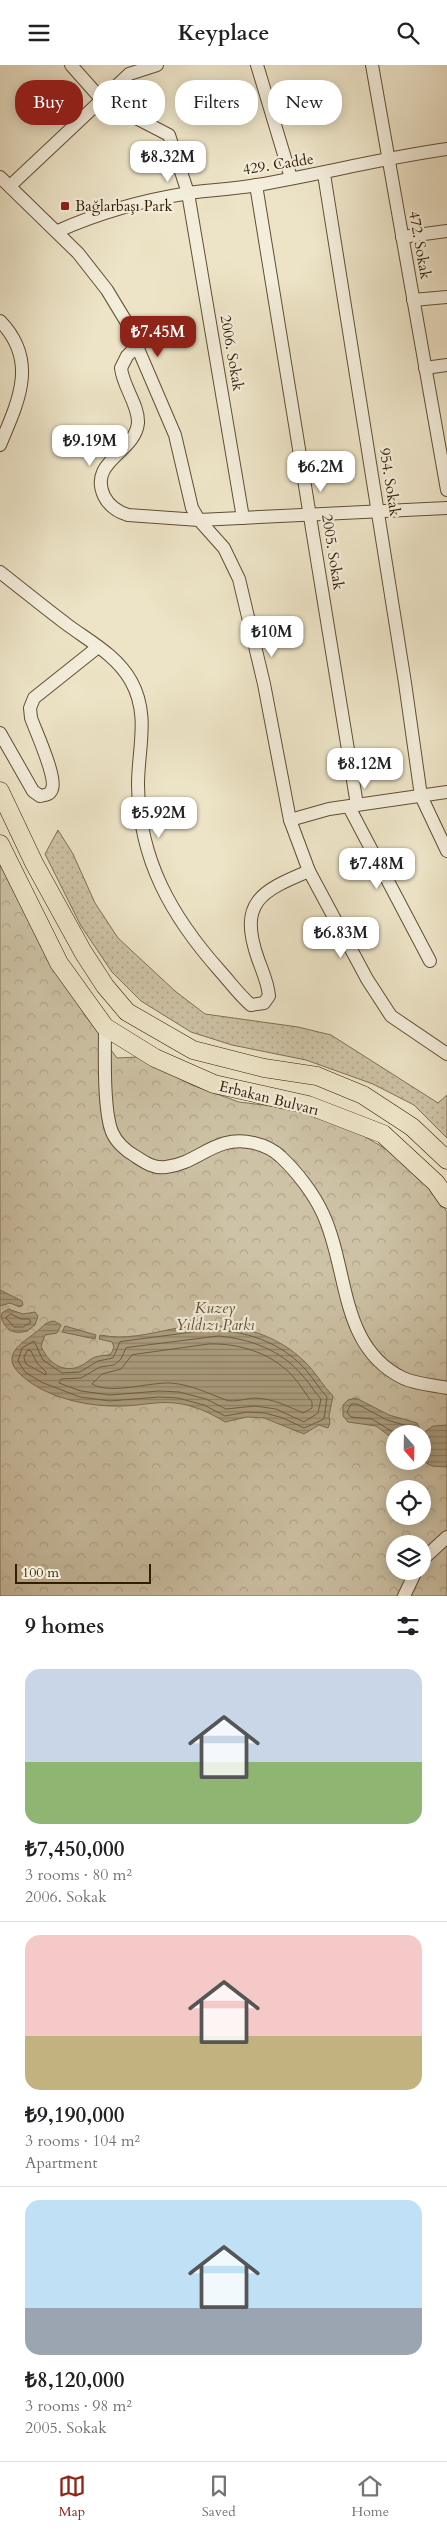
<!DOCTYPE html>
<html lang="en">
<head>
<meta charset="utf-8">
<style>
	body { margin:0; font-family:Cardo,serif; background:#f2f2f2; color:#202124; height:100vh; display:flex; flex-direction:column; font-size:19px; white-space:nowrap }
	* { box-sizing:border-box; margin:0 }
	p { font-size:16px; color:#757577 }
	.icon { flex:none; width:28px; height:28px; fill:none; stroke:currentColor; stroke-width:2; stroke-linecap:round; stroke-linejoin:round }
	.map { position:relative; height:1531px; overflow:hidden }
	.panel { display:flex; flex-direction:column; background:#fff; flex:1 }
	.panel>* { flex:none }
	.guide { position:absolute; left:15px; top:15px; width:418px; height:45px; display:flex; gap:10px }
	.needle { width:32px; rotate:160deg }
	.buttons { position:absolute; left:386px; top:1360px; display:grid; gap:10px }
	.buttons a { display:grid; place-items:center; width:45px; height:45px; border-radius:50%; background:#fff; box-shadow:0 2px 12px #0003; font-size:25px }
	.scale { position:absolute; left:15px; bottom:12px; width:136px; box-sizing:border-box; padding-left:5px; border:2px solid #311d00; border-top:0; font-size:14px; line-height:18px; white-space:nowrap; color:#311d00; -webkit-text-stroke:4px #f3eddb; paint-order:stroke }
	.price { position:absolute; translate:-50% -42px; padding:0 11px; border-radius:10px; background:#fff; color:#222; font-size:16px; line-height:32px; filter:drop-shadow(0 1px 2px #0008) }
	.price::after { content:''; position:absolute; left:50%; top:30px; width:15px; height:11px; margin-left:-8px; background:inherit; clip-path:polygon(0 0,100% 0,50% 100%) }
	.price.active { background:#8f2418; color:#fff }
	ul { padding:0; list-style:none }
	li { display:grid; align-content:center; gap:10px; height:265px; padding:0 25px }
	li+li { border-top:1px solid #e0e0e0 }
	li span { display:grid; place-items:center; height:155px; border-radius:15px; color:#555 }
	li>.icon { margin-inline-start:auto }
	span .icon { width:90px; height:90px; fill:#fffc; stroke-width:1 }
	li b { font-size:21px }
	h2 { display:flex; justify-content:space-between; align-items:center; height:60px; padding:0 25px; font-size:21px }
	.chip { padding:0 18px; border-radius:20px; background:#fff; box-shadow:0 2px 12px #0003; font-size:18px; line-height:45px }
	.chip.active { background:#8f2418; color:#fff }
	header { display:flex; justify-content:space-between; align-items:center; height:65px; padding:0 25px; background:#fff; font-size:22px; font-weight:700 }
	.tabs { display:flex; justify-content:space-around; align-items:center; height:70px; border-top:1px solid #e0e0e0; background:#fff; font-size:14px; color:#757577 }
	.tabs a { display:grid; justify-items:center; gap:2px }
	.tabs .active { color:#8f2418 }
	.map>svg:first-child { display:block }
</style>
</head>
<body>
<header><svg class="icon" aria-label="menu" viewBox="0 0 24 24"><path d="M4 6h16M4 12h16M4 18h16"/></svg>Keyplace<svg class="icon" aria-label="search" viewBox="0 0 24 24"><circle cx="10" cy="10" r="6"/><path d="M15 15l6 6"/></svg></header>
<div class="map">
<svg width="447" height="1531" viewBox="0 0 447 1531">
	<defs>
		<pattern id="grass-dots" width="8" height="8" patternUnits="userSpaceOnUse" patternTransform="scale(1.25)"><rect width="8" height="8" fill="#cdc2a5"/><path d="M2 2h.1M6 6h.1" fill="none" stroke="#b0a68c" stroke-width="1.8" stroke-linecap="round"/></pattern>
		<pattern id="park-crowns" width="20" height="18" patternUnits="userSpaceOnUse" patternTransform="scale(1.25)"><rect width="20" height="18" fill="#cdc2a5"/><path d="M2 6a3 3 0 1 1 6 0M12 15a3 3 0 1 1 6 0" fill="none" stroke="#b0a68c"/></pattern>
		<pattern id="water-rules" width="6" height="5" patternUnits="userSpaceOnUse" patternTransform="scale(1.25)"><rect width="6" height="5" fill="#ada083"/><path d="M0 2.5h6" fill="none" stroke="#8d8269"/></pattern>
	</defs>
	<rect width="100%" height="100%" fill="#ede4c7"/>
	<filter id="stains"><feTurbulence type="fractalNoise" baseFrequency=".004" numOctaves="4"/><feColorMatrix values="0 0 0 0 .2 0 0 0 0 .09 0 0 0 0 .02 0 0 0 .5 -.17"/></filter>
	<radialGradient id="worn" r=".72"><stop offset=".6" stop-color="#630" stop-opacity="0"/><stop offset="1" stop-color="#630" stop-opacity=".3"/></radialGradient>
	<path fill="url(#grass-dots)" stroke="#7f7052" d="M58,765L73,789L95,838L118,873L175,926L205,949L298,962L331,970L438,1038L447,1030V1073L414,1040L373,1019L306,995L232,980L191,967L141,936L112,907L81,861L45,789Z"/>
	<path fill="url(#park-crowns)" stroke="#7f7052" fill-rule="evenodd" d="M0,794L43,878L85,950L117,993L138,992L192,1020L239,1037L303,1045L349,1062L389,1086L432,1124L447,1147V1531H0ZM395,1369H422V1396H395ZM395,1424H422V1451H395ZM395,1479H422V1506H395Z"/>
	<g fill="url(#water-rules)" stroke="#7b6c4f">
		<path d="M0,1225L22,1236L23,1240L20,1242L10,1238L0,1241Z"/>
		<path d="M8,1244L23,1249L35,1247L38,1251L35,1260L27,1266C14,1270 5,1265 1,1252L2,1248Z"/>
		<path d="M54,1256L61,1260L57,1268L45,1270L41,1281C47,1296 61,1308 78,1302C85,1300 89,1294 95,1292C101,1290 106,1291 111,1289L114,1282L112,1277L99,1274L100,1270C125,1275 148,1269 172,1264C220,1256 267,1261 304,1296C315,1306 322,1320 333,1331L329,1351L330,1358L328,1363L319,1360L304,1369L264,1353L247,1352L225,1357C209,1347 193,1340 175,1338C157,1336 139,1341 121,1341C88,1342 45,1333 20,1309C0,1290 22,1278 35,1268C42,1263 44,1257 54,1256Z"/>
		<path d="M65,1261L96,1270L95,1274L62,1267Z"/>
		<path d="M356,1333L389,1350L417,1358L420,1364L414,1369H395V1375L376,1361L348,1357L343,1351V1340L348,1335Z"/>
		<path d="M447,1360V1402L432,1401L423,1396L422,1369L433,1361Z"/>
	</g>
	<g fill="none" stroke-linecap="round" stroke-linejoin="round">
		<g stroke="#6f5e42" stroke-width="1">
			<path d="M11,1249L21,1254H29L31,1257L23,1262H14L6,1253Z"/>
			<path d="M208,1265C245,1265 281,1277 306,1305C314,1314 319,1324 327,1332L324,1354L304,1363L283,1353L265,1348L247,1347L225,1351L204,1340L178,1333L159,1332L110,1336L80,1332L41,1317L25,1307L18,1296L22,1283L34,1276L43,1295L62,1308L80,1307L98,1296L113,1293L120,1277Z"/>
			<path d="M219,1271C250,1274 281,1285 302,1310C309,1317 314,1327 321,1334L318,1348L304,1357L276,1344L255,1341L226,1344L206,1334L179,1327L159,1326L110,1330L81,1326L59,1318L61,1314L81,1313L100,1302L114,1300L121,1294L126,1283Z"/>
			<path d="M209,1279C241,1278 275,1289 296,1315C302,1322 306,1330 312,1337V1343L303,1348C287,1341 274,1334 256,1333C247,1333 233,1338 226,1335C207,1328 192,1320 171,1318C149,1317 111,1330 92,1319L102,1309L121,1304L132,1290Z"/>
			<path d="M28,1285L31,1286L37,1298L46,1307V1310L26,1299L24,1293Z"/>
			<path d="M396,1369L372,1354L351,1352L347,1347L351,1339H357L387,1355L411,1362V1369"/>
		</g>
		<defs>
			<g id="minor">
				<path d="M71,0L103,36L169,70L188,128L243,453"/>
				<path d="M257,0L291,113"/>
				<path d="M372,0L447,425"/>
				<path d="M324,109L405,618L421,731L447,786"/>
				<path d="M0,112L78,188L107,225L127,258L175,370L192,443L199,455L224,483L239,514L264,619L290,755L309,806L367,914L391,951L447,989"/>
				<path d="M256,120L357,740"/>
				<path d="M10,121L129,9L157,0"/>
				<path d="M58,166C98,148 145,135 189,128C212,125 235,124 257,120C321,109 383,93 447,84"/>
				<path d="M402,172L447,166"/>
				<path d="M413,235L447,232"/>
				<path d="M0,256C39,296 18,337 0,380"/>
				<path d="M137,281L127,291L121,303C123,322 139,340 138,358C135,388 88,396 104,431C109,441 118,447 128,450L199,455L447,443"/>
				<path d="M425,303L447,300"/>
				<path d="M0,507C23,525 45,543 69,561C91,577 117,591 131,616C150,650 138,683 138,720C139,795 172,852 220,906C230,917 240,931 251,940L264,938L269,931C268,918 262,905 258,894C238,837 261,826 309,806"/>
				<path d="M0,668L33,726L40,731C45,730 50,730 52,724C57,712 36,667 31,653L30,643L34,633L98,582"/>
				<path d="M349,742L430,896"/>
				<path d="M290,755L329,744L447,727"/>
				<path d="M105,962C105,986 103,1045 112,1067C116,1077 126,1086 135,1091C144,1097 154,1104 166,1102C200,1098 215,1069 254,1078C263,1080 274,1085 281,1092C297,1107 314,1129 323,1149C349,1205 339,1282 403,1313C415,1319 434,1320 447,1323"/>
				<path d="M422,1495L447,1472"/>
				<path d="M404,1531L416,1506"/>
			</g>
			<g id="highway">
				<path d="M0,726L34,798L83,887L105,921L127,947L193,985L264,1003L317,1011L363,1030L412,1062L447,1095"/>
				<path d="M0,779L59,898L105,962L155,993L214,1019L308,1040L383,1069L436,1118L447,1134"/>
			</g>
		</defs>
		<use href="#minor" stroke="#604f32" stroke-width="14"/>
		<use href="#highway" stroke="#311d00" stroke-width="19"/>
		<use href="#minor" stroke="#f3eddb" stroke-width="12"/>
		<use href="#highway" stroke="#ede4c7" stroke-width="18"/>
	</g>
	<rect fill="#8f2418" stroke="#f3eddb" stroke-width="2" x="60" y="136" width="10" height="10" rx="2.5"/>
	<g text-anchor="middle" stroke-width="4.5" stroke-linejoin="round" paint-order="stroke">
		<g font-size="15" fill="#311d00" stroke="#f3eddb">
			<text transform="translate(278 99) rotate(-9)" y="5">429. Cadde</text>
			<text transform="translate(420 180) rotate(80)" y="5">472. Sokak</text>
			<text transform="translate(232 288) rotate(80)" y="5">2006. Sokak</text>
			<text transform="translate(390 417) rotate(81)" y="5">954. Sokak</text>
			<text transform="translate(333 487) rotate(81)" y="5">2005. Sokak</text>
			<text transform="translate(269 1033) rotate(14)" y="5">Erbakan Bulvarı</text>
		</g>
		<g font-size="15" fill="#311d00" stroke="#f3eddb" text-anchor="start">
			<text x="75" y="146">Bağlarbaşı Park</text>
		</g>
		<g font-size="15" font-style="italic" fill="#604f32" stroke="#f3eddb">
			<text x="215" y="1248">Kuzey<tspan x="215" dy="17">Yıldızı Parkı</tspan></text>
		</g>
	</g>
	<rect width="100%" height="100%" filter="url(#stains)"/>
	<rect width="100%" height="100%" fill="url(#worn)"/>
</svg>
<div class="buttons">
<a><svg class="needle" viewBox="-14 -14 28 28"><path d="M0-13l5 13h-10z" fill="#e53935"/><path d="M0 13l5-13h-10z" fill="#757577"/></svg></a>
<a><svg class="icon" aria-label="locate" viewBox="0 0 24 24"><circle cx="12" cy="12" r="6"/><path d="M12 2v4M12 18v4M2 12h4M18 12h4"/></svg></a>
<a><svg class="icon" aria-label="layers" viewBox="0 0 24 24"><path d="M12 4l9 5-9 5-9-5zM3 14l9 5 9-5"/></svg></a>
</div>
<div class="scale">100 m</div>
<b class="price" style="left:168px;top:118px">₺8.32M</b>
<b class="price active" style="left:158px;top:293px">₺7.45M</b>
<b class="price" style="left:90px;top:402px">₺9.19M</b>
<b class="price" style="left:321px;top:428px">₺6.2M</b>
<b class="price" style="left:272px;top:593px">₺10M</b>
<b class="price" style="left:365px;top:725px">₺8.12M</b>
<b class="price" style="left:159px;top:774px">₺5.92M</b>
<b class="price" style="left:377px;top:825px">₺7.48M</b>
<b class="price" style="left:341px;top:894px">₺6.83M</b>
<div class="guide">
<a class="chip active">Buy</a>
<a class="chip">Rent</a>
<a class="chip">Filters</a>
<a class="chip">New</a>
</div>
</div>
<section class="panel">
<h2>9 homes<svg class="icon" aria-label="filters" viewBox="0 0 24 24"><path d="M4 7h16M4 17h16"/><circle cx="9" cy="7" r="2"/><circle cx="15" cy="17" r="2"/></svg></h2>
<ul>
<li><span style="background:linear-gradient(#c9d6e8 60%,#8fb573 0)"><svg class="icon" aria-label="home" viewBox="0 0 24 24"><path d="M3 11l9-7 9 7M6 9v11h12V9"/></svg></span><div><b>₺7,450,000</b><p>3 rooms · 80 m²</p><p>2006. Sokak</p></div></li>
<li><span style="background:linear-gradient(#f6c9c9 65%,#c2b280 0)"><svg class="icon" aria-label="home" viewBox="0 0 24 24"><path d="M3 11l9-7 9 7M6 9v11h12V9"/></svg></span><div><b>₺9,190,000</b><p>3 rooms · 104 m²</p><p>Apartment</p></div></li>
<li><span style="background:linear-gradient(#bfe0f5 70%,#9aa5b1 0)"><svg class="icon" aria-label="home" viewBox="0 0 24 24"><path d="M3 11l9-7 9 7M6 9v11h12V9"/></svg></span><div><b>₺8,120,000</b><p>3 rooms · 98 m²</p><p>2005. Sokak</p></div></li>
</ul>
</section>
<nav class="tabs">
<a class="active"><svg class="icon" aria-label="map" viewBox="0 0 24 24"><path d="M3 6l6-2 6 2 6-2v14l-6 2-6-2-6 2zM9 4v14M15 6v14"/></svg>Map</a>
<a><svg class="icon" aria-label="saved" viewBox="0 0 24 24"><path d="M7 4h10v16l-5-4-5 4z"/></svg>Saved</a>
<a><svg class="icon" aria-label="home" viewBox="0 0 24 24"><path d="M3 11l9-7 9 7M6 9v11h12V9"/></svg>Home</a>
</nav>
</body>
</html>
